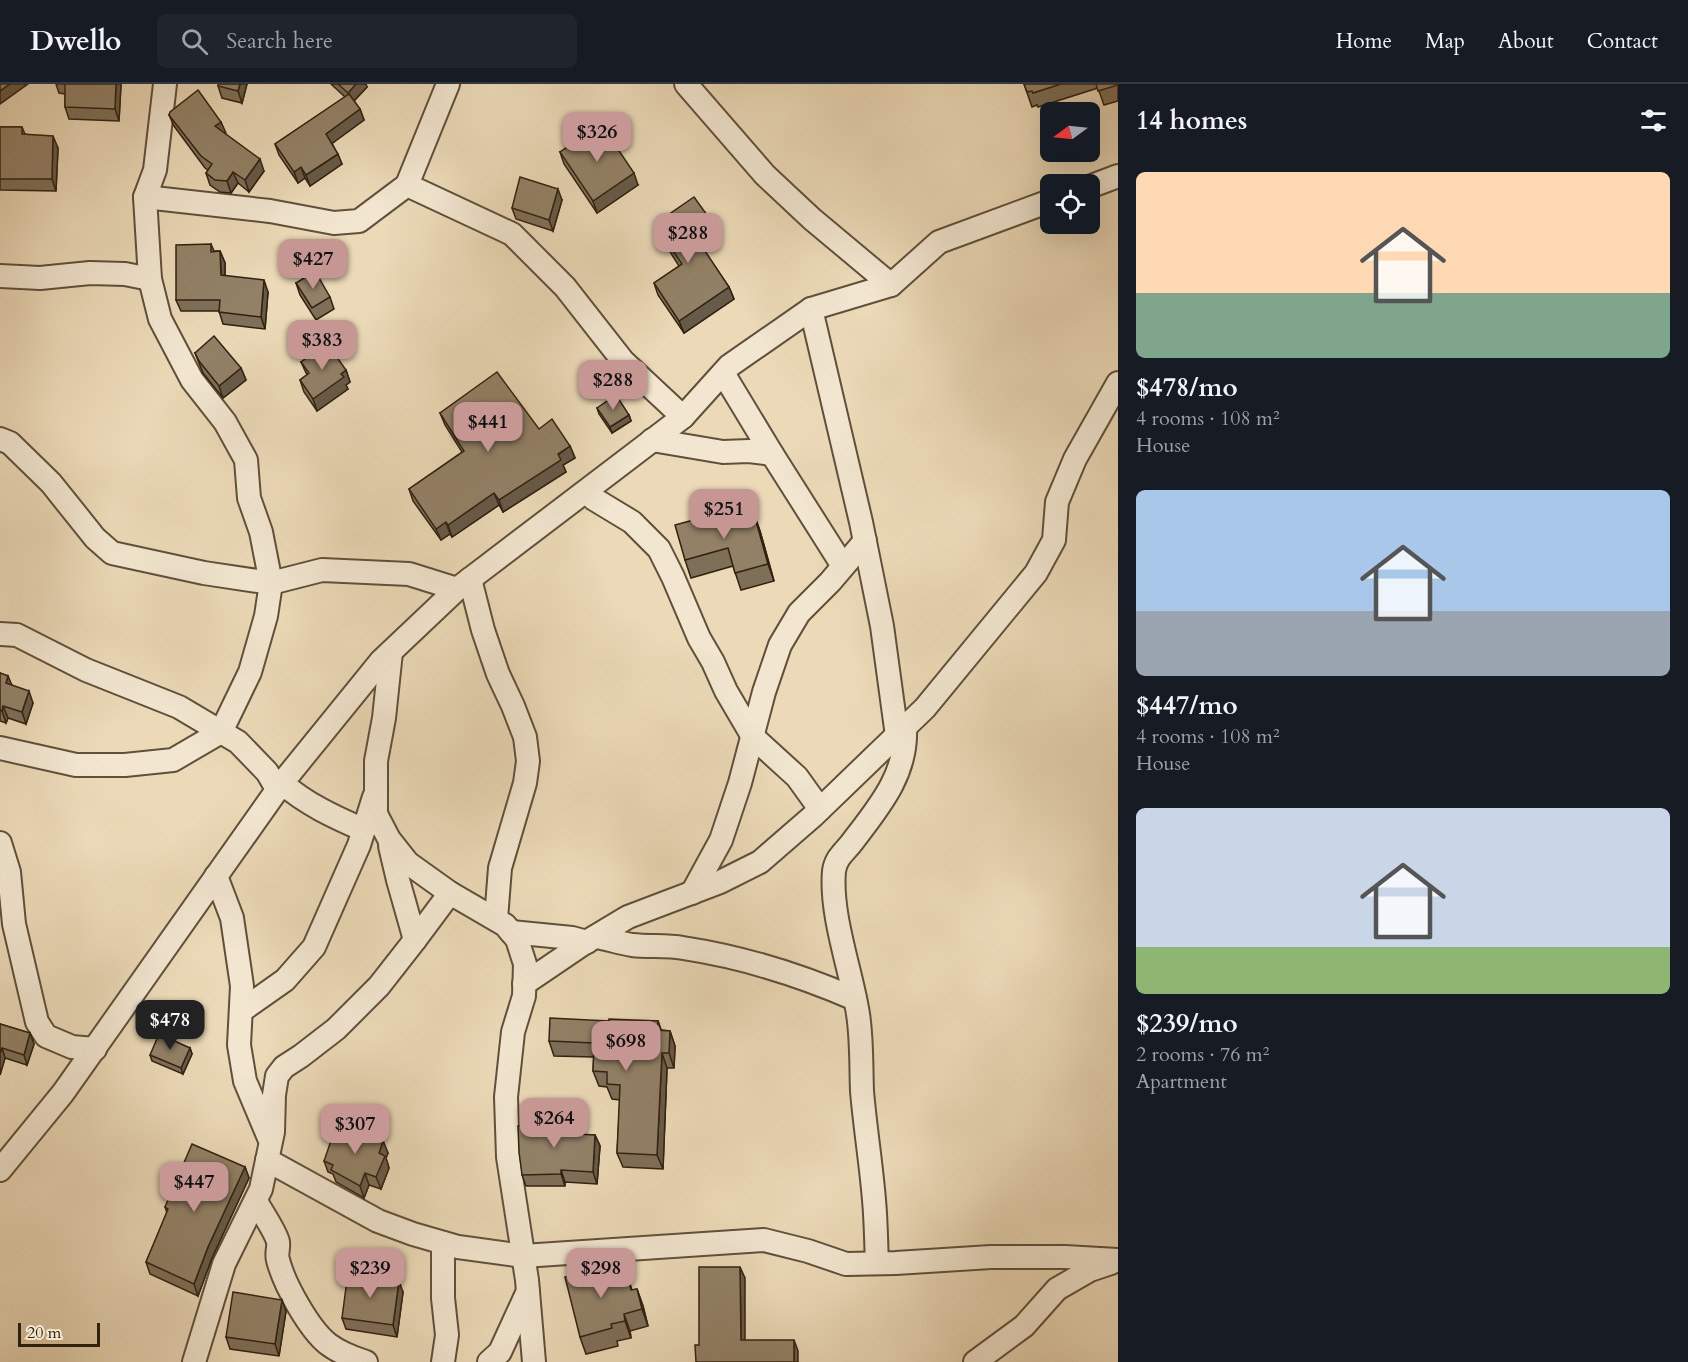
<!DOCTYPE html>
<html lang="en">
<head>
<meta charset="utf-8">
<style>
	body { margin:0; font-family:Cardo,serif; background:#20242c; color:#f1f3f6; height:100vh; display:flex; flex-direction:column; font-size:22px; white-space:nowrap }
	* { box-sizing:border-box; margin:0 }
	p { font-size:20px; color:#9ea1a6 }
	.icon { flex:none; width:33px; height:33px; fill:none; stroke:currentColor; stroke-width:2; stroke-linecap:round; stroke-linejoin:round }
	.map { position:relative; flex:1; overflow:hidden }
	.sheet { display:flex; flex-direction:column; background:#171b24; width:570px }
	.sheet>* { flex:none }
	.needle { width:39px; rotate:255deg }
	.fabs { position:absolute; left:1040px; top:18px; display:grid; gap:12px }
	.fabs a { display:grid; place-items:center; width:60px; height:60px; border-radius:9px; background:#171b24; box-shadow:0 6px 24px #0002; font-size:30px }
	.scale { position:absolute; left:18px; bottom:15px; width:82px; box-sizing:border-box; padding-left:6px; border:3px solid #312210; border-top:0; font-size:16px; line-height:21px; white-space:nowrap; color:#312210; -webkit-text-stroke:4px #f2e6d0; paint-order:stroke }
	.price { position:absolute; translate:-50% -51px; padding:0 14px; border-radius:12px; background:#c59692; color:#111; font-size:20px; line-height:39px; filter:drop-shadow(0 2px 3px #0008) }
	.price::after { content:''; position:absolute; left:50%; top:36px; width:18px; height:14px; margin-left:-9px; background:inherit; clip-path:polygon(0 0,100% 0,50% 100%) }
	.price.on { background:#222; color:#fff }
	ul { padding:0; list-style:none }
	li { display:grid; align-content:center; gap:12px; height:318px; padding:0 18px }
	li span { display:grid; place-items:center; height:186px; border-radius:9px; color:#555 }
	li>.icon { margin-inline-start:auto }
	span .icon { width:108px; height:108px; fill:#fffc; stroke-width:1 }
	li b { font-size:26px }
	h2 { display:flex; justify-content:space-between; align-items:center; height:72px; padding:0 18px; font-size:26px }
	header { display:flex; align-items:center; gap:36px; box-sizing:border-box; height:84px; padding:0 30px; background:#171b24; border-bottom:2px solid #363941 }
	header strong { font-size:28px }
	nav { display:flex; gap:33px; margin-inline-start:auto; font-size:21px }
	.search { width:420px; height:54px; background:#20242c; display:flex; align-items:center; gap:15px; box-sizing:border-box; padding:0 21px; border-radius:9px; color:#9ea1a6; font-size:22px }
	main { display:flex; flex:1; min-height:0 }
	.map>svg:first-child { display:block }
</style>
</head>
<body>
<header>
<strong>Dwello</strong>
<div class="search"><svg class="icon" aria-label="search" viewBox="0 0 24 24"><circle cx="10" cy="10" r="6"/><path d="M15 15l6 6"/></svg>Search here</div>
<nav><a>Home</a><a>Map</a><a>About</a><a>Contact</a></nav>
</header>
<main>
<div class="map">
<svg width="1118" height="1278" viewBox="0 0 1118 1278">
	<rect width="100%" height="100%" fill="#ebd9b7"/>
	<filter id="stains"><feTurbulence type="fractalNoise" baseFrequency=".00333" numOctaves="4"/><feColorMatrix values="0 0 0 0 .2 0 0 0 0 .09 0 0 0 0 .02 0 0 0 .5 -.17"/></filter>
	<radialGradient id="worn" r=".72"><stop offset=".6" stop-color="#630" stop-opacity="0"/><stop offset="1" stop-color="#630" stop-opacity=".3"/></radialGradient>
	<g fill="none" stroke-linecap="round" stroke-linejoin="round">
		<defs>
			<g id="street">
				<path d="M686,0L765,91L812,135L891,201"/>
				<path d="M407,101L512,150L565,203L623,277L683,333"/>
				<path d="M1089,103L1118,92"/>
				<path d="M145,113L270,127L334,139L359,137L407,101L448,0"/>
				<path d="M0,192L40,194L90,189L125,190L150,195"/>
				<path d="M811,225L861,438L882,542L897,652"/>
				<path d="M723,289L772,370L843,482"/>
				<path d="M0,355L10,359L51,399L95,454L112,469L204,489L271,499L322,486L409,490L457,505"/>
				<path d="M652,356L723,368L749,367L772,370"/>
				<path d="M594,415L632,438L659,465L673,493L699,554L713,578L726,607L753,653L797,693L820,725"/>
				<path d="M470,495L483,546L498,590L513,622L525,653L528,677L525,699L500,784L496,835"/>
				<path d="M0,550L17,551L86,586L179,623L238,658L267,688L277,705"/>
				<path d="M391,568L384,634L376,677V730L389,755L408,779L450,809L505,841L517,855L525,880L524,912L513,948L506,1013L508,1073L527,1196L534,1278"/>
				<path d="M0,664L76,681H125L173,676L221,648L250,588L266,532L271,499L261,448L249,414L246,376L225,338L192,296L160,235L150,195L145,113L155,86L165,0"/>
				<path d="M282,699C306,720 334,733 364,746"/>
				<path d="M0,759L9,788L14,840L37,938L46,952L72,963L95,965"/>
				<path d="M390,762L398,796L415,856"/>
				<path d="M216,792L232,834L242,902L239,961L245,997L269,1054"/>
				<path d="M692,809L721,756L740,699L764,608L780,561L799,529L830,498L865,457"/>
				<path d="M511,848L572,854L587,858"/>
				<path d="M596,853C608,855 620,859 632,861C649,863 666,861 683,864C742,873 800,891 855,915"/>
				<path d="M524,900L583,860L628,833L720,798L760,778L813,732L925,624L1036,489L1054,456L1057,418L1075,375L1118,299"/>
				<path d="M241,927L285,896L314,863L359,761L374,713"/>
				<path d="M267,1076L378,1137L413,1150L458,1163L523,1172L764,1156L808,1167L846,1180L896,1179L991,1173H1065L1118,1176"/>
				<path d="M0,1086L63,1009L282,699L381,577L457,505L683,333L729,282L811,225L891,201L939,158L1050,117"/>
				<path d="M256,1117C261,1127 276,1148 278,1158C279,1164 276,1170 278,1176C284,1200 309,1245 328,1260C340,1269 352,1273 366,1278"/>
				<path d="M877,1179C876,1158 876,1137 874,1116C871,1079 865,1043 862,1007C861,981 862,956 858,930C851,886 830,831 834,787C836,773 845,768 853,757C879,723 907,690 905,645"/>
				<path d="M194,1278L224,1180L261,1105L273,1048L274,1011L277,992L284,983L301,972L336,945L379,902L415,856L450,809"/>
				<path d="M443,1278L447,1251L443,1214V1159"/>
				<path d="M489,1278L500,1268L528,1207"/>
				<path d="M975,1278L1024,1242L1057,1205L1090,1186L1111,1179"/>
			</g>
		</defs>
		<use href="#street" stroke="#60503a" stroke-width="26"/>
		<use href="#street" stroke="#f2e6d0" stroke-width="22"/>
	</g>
	<g fill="#7e6f59" stroke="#312210" stroke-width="1.5">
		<path d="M56,0H121L119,37L69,35L65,23V10L59,9Z"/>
		<path d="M247,0L242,19L222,14L218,2Z"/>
		<path d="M331,0H366L367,3L354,17L360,25L364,36L332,59L342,80L310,102L305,94L298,99L279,71L275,60L345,13Z"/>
		<path d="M1024,0H1118V17L1104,21L1098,4L1038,23L1037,21L1032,23Z"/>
		<path d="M169,31L221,38L225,50L264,87L249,108L238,99L231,109L220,108L210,101L206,89L208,86L205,84L174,42Z"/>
		<path d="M0,43H22L25,50L58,64L56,107L0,106Z"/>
		<path d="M560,68L638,101L597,129L564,80Z"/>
		<path d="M562,116L553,147L516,135L512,124Z"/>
		<path d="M707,131L711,143L695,153L729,203L734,215L684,249L658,211L654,199L679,182L660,152L655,140Z"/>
		<path d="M211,160L214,167H220L225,179V192L268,208L265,245L223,240L219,227H181L176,216Z"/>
		<path d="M296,199L330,213L334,225L316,236L300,211Z"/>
		<path d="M195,269L241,284L246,296L223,314L203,289Z"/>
		<path d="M301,278L346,286L350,298L346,301L348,305L317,327L304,308L300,296L307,291Z"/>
		<path d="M597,324L629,331L631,337L612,349L599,330Z"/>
		<path d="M440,329L539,345L570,362L575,374L563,381L566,388L503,428L499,421L452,453L450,450L441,456L413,417L409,405L462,368L445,341Z"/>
		<path d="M719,429L723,439L754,430L760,447L774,497L741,506L733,482L691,494L685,476Z"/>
		<path d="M0,589L8,592L11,600L33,619L26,640L8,634L6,639L0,637Z"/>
		<path d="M609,937H658L661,946L670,947L675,962L674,984H667L663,1085L623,1083L617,1069L620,1016L612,1015L607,1003L599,1002L593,987L594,973L554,972L549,957Z"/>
		<path d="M0,940L30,949L34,960L27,981L5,974L0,991Z"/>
		<path d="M190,964L192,970L183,990L152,977L150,971Z"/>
		<path d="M559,1033L563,1044V1050L595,1051L600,1062L597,1100L565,1098V1102H526L522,1091L536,1041Z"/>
		<path d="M347,1050L383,1057L388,1069L386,1074L389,1084L381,1105L369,1101L364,1114L336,1098L333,1090L328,1088L324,1077Z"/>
		<path d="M245,1083L249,1094L212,1174L198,1212L150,1190L146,1178L167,1129L165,1123Z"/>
		<path d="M627,1190L632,1206L637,1205L643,1222L648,1242L630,1247L631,1254L617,1257L618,1262L586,1270L580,1253L622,1191Z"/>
		<path d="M403,1208L397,1253L346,1245L342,1234Z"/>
		<path d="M286,1227L279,1272L230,1265L226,1253Z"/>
	</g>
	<g fill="#665a48" stroke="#312210" stroke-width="1.5">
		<path d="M10,0H28L0,20V7Z"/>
		<path d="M116,0H121L119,37L115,25Z"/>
		<path d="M240,0H247L242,19L238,7Z"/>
		<path d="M356,0H366L367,3L351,20L348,9Z"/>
		<path d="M360,25L364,36L330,61L326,50Z"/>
		<path d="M221,38L226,49L219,54L215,42Z"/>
		<path d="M53,52L58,64L56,107L52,95Z"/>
		<path d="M338,70L342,80L310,102L306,91Z"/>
		<path d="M260,75L264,87L249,108L245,96Z"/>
		<path d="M301,83L305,94L298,99L294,88Z"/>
		<path d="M233,88L238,99L231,109L227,97Z"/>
		<path d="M634,89L638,101L597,129L593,117Z"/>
		<path d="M558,105L562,116L553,147L549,136Z"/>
		<path d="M707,131L711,143L693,155L689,143Z"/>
		<path d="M220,167L225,179V203L221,191Z"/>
		<path d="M264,196L268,208L265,245L261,233Z"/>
		<path d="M729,203L734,215L684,249L679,237Z"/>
		<path d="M241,284L246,296L223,314L219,302Z"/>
		<path d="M346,286L350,298L346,301L348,305L317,327L313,315Z"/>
		<path d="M629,331L631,337L612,349L610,343Z"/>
		<path d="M570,362L575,374L563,381L566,388L503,428L499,416Z"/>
		<path d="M494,409L499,421L452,453L448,441Z"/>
		<path d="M754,430L760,447L774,497L768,480Z"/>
		<path d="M446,438L450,450L441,456L436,445Z"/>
		<path d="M8,592L13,604L6,599Z"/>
		<path d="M29,607L33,619L26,640L22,628Z"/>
		<path d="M3,622L8,634L6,639L2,627Z"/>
		<path d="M658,937L663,952L657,946Z"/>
		<path d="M670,947L675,962L674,984L669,969Z"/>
		<path d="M30,949L34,960L27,981L24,971Z"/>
		<path d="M2,964L5,974L0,991V969Z"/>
		<path d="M190,964L192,970L183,990L181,984Z"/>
		<path d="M662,969L667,984L663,1085L657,1071Z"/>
		<path d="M559,1033L563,1044L564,1061L560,1049Z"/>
		<path d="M595,1051L600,1062L597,1100L593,1088Z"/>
		<path d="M383,1057L388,1069L386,1074L389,1084L381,1105L376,1093L379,1069Z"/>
		<path d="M245,1083L249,1094L212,1174L198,1212L194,1200L208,1163Z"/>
		<path d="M561,1086L565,1098V1102L561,1090Z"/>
		<path d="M365,1089L369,1101L364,1114L360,1102Z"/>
		<path d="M740,1183L745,1194V1267L741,1256Z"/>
		<path d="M399,1197L403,1208L397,1253L393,1241Z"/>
		<path d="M637,1205L643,1222L648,1242L642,1225Z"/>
		<path d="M282,1216L286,1227L279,1272L275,1260Z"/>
		<path d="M624,1230L630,1247L631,1254L625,1237Z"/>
		<path d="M794,1256L798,1267V1278H794Z"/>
	</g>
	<g fill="#928167" stroke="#312210" stroke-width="1.5">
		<path d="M0,0H10L0,7Z"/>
		<path d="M65,0H116L115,25L65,23Z"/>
		<path d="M218,0H240L238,7L218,2Z"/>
		<path d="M338,0H356L348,9Z"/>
		<path d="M1024,0H1061L1033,9L1032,7L1027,8Z"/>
		<path d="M1096,0H1118V1L1098,7Z"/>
		<path d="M198,6L221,38L215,42L260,75L245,96L233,88L227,97L215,96L206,89L212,80L201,72L169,31L170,28Z"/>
		<path d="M349,10L360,25L326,50L338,70L306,91L301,83L294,88L275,60Z"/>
		<path d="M601,40L634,89L593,117L560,68Z"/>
		<path d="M0,43H22V50L53,52L52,95H0Z"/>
		<path d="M520,93L558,105L549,136L512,124Z"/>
		<path d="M694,113L707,131L689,143L729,203L679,237L654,199L682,180L655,140Z"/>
		<path d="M211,160V168L220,167L221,191L264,196L261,233L219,228L220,216H176V161Z"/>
		<path d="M315,187L330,213L312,224L296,199Z"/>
		<path d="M214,252L241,284L219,302L199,277L195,269Z"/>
		<path d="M327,259L346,286L341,290L344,293L313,315L300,296L309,289L301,278Z"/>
		<path d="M497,288L539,345L552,335L570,362L558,370L561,376L499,416L494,409L448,441L446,438L436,445L409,405L464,367L440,329Z"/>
		<path d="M616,311L629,331L610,343L597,324Z"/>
		<path d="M719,429L722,439L754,430L768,480L735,489L728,464L685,476L675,441Z"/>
		<path d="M0,589L8,592L6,599L29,607L22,628L3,622L2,627L0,626Z"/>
		<path d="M550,934L609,937V935L658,937L657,946L670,947L669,969H662L657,1071L617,1069L620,1001L607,1000V988L593,987L594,959L549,957Z"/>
		<path d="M0,940L30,949L24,971L2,964L0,969Z"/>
		<path d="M159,950L190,964L181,984L150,971Z"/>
		<path d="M536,1033H559L560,1049L595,1051L593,1088L561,1086V1090L522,1091L519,1068L518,1042L536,1041Z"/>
		<path d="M350,1044L383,1057L379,1069L385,1072L376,1093L365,1089L360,1102L331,1086L333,1081L324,1077L335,1045L347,1050Z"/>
		<path d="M192,1060L245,1083L208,1163L194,1200L146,1178L168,1125L165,1123Z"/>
		<path d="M613,1180L614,1184L619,1183L621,1192L627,1190L631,1206L637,1205L642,1225L624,1230L625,1237L611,1240L612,1244L580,1253L565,1193Z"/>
		<path d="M699,1183H740L741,1256H794V1278H696L695,1261H699Z"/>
		<path d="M348,1188L399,1197L393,1241L342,1234Z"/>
		<path d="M233,1208L282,1216L275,1260L226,1253Z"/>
	</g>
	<rect width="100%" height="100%" filter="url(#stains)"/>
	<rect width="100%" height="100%" fill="url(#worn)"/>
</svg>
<div class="fabs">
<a><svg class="needle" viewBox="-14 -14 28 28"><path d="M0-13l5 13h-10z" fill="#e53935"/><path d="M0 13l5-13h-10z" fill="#9ea1a6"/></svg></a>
<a><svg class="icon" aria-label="locate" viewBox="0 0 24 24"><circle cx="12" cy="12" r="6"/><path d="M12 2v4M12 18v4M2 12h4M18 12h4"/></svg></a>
</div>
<div class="scale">20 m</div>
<b class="price" style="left:597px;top:79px">$326</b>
<b class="price" style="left:688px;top:180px">$288</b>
<b class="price" style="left:313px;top:206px">$427</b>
<b class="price" style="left:322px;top:287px">$383</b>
<b class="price" style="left:613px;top:327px">$288</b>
<b class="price" style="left:488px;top:369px">$441</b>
<b class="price" style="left:724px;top:456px">$251</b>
<b class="price on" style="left:170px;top:967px">$478</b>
<b class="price" style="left:626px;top:988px">$698</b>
<b class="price" style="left:554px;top:1065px">$264</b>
<b class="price" style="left:355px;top:1071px">$307</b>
<b class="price" style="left:194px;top:1129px">$447</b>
<b class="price" style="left:370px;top:1215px">$239</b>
<b class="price" style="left:601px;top:1215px">$298</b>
</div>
<section class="sheet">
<h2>14 homes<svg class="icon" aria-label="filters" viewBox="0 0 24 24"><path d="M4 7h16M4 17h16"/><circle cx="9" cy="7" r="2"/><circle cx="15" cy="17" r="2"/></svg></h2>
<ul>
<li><span style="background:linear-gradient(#ffd9b3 65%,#7fa58c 0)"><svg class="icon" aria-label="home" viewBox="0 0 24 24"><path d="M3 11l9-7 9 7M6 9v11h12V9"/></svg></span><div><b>$478/mo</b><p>4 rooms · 108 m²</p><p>House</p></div></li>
<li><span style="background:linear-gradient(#a9c7e8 65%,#9aa5b1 0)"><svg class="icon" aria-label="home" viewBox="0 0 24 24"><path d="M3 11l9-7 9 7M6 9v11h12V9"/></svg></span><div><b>$447/mo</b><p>4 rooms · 108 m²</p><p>House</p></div></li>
<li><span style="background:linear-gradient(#c9d6e8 75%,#8fb573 0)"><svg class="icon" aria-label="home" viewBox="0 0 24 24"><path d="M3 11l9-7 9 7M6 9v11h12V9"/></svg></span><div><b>$239/mo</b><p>2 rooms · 76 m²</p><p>Apartment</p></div></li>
</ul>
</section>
</main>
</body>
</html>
